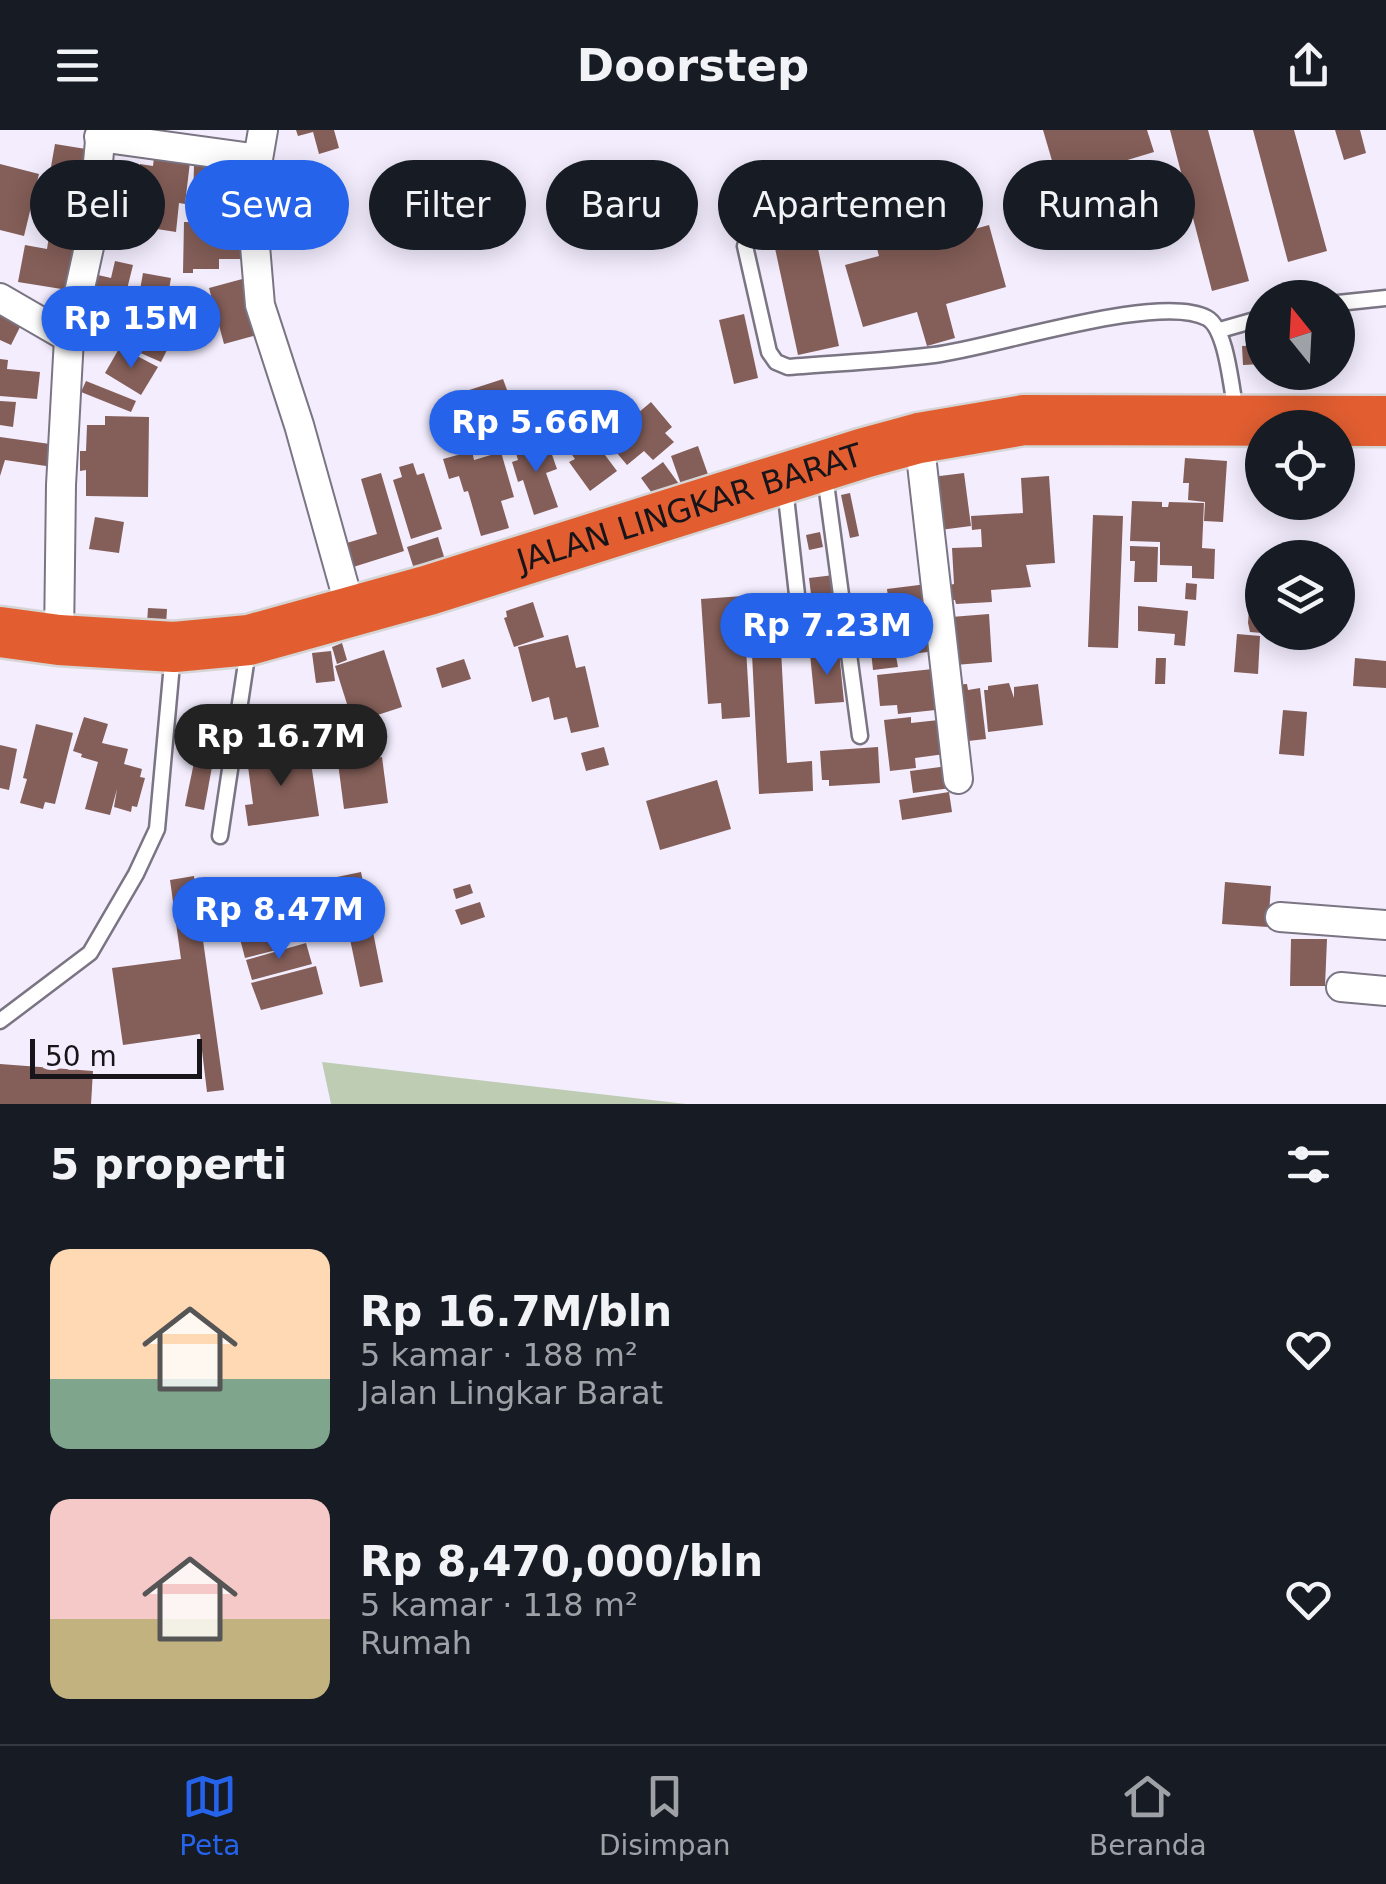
<!DOCTYPE html>
<html lang="id">
<head>
<meta charset="utf-8">
<style>
	body { margin:0; font-family:"DejaVu Sans",sans-serif; background:#242831; color:#f1f3f6; height:100vh; display:flex; flex-direction:column; font-size:38px; white-space:nowrap }
	* { box-sizing:border-box; margin:0 }
	p { font-size:32px; color:#9ea1a6 }
	.icon { flex:none; width:55px; height:55px; fill:none; stroke:currentColor; stroke-width:2; stroke-linecap:round; stroke-linejoin:round }
	.map { position:relative; height:974px; overflow:hidden }
	.drawer { display:flex; flex-direction:column; background:#171b24; flex:1 }
	.drawer>* { flex:none }
	.hud { position:absolute; left:30px; top:30px; width:1328px; height:90px; display:flex; gap:20px }
	.needle { width:65px; rotate:342deg }
	.tools { position:absolute; left:1245px; top:150px; display:grid; gap:20px }
	.tools a { display:grid; place-items:center; width:110px; height:110px; border-radius:50%; background:#171b24; box-shadow:0 5px 25px #0003; font-size:50px }
	.scale { position:absolute; left:30px; bottom:25px; width:172px; box-sizing:border-box; padding-left:10px; border:5px solid #17141a; border-top:0; font-size:28px; line-height:35px; white-space:nowrap; color:#17141a; -webkit-text-stroke:8px #f3edfe; paint-order:stroke }
	.price { position:absolute; translate:-50% -85px; padding:0 22px; border-radius:35px; background:#2563eb; color:#fff; font-size:32px; line-height:65px; filter:drop-shadow(0 2px 5px #0008) }
	.price::after { content:''; position:absolute; left:50%; top:60px; width:30px; height:22px; margin-left:-15px; background:inherit; clip-path:polygon(0 0,100% 0,50% 100%) }
	.price.selected { background:#222; color:#fff }
	ul { padding:0; list-style:none }
	li { display:flex; align-items:center; gap:30px; height:250px; padding:0 50px }
	li span { display:grid; place-items:center; flex:none; width:280px; height:200px; border-radius:20px; color:#555 }
	li>.icon { margin-inline-start:auto }
	span .icon { width:120px; height:120px; fill:#fffc; stroke-width:1 }
	li b { font-size:42px }
	h2 { display:flex; justify-content:space-between; align-items:center; height:120px; padding:0 50px; font-size:42px }
	.tag { padding:0 35px; border-radius:45px; background:#171b24; box-shadow:0 5px 25px #0003; font-size:35px; line-height:90px }
	.tag.selected { background:#2563eb; color:#fff }
	header { display:flex; justify-content:space-between; align-items:center; height:130px; padding:0 50px; background:#171b24; font-size:45px; font-weight:700 }
	.tabs { display:flex; justify-content:space-around; align-items:center; height:140px; border-top:2px solid #363941; background:#171b24; font-size:28px; color:#9ea1a6 }
	.tabs a { display:grid; justify-items:center; gap:5px }
	.tabs .selected { color:#2563eb }
	.map>svg:first-child { display:block }
</style>
</head>
<body>
<header><svg class="icon" aria-label="menu" viewBox="0 0 24 24"><path d="M4 6h16M4 12h16M4 18h16"/></svg>Doorstep<svg class="icon" aria-label="share" viewBox="0 0 24 24"><path d="M12 15V3M7 8l5-5 5 5M5 13v7h14v-7"/></svg></header>
<div class="map">
<svg width="1386" height="974" viewBox="0 0 1386 974">
	<rect width="100%" height="100%" fill="#f3edfe"/>
	<path fill="#bdccb2" d="M322,932L686,974H331Z"/>
	<g fill="#845e58">
		<path d="M296,0H334L339,18L319,24L313,2L298,6Z"/>
		<path d="M1043,0H1147L1154,22L1058,51Z"/>
		<path d="M1170,0H1208L1249,151L1212,161Z"/>
		<path d="M1253,0H1294L1327,121L1288,132Z"/>
		<path d="M1335,0H1360L1366,23L1344,30Z"/>
		<path d="M55,14L92,20L86,55L49,48Z"/>
		<path d="M154,28L190,32L185,74L179,73L176,102L138,96L139,84L134,83L140,34L153,36Z"/>
		<path d="M0,34L39,44L24,106L0,100Z"/>
		<path d="M800,35L839,216L798,225L759,44Z"/>
		<path d="M194,36L248,38L246,83L214,82L213,90L187,89L188,69H193Z"/>
		<path d="M44,51L90,60L83,94L38,85Z"/>
		<path d="M936,89L942,108L989,95L1006,157L946,174L955,208L927,216L917,182L863,197L845,135L879,126L874,107Z"/>
		<path d="M184,92L240,93V129H219V139H193V143H183Z"/>
		<path d="M49,106L82,112L74,161L18,152L25,115L47,119Z"/>
		<path d="M115,131L133,135L115,208L85,201L98,145L111,148Z"/>
		<path d="M143,143L171,148L164,188L136,182Z"/>
		<path d="M246,148L261,204L224,214L209,158Z"/>
		<path d="M0,183L22,193L11,215L0,210Z"/>
		<path d="M744,184L758,248L734,254L719,190Z"/>
		<path d="M130,191L172,210L161,232L120,214Z"/>
		<path d="M1262,215V234L1243,235L1242,216Z"/>
		<path d="M120,217L158,237L141,265L105,243Z"/>
		<path d="M0,229L8,230L7,239L40,242L37,269L0,266Z"/>
		<path d="M503,249L510,268L498,272L508,303L479,312L470,284L464,286L459,270L465,269L463,262Z"/>
		<path d="M86,251L136,271L131,282L81,262Z"/>
		<path d="M0,271L16,272L13,297L0,295Z"/>
		<path d="M651,272L672,297L665,303L674,312L653,330L644,321L627,335L606,310Z"/>
		<path d="M105,286L149,287L148,367L86,366V340L80,341V321H86L87,295H105Z"/>
		<path d="M587,288L602,309L596,313L617,341L590,361L569,332L575,329L559,307Z"/>
		<path d="M0,307L57,315L53,337L5,330L0,346Z"/>
		<path d="M543,310L546,320L550,319L557,339L546,343L558,377L534,385L523,350L518,352L512,332L518,330L515,320Z"/>
		<path d="M698,316L710,350L683,360L671,326Z"/>
		<path d="M472,321L474,330L501,322L514,367L501,371L509,398L481,406L468,361L464,362L459,346L449,349L443,329Z"/>
		<path d="M1185,328L1227,331L1223,392L1204,391L1205,372L1188,370L1189,353H1183Z"/>
		<path d="M663,332L679,354L657,370L641,348Z"/>
		<path d="M413,333L417,345L424,343L442,399L411,409L393,350L402,347L399,337Z"/>
		<path d="M381,343L404,421L347,439L340,415L377,404L361,349Z"/>
		<path d="M964,343L971,396L940,400L932,347Z"/>
		<path d="M1049,346L1055,433L1026,435L1031,457L991,460L992,472L956,474L955,470H950L949,455L954,454L952,418L982,417L981,399L972,400L971,386L1023,383L1021,348Z"/>
		<path d="M850,363L859,406L850,408L841,365Z"/>
		<path d="M1132,371L1162,372V377H1168L1169,372L1204,373L1202,418L1215,419L1214,449L1192,448V436L1160,435V412L1130,411Z"/>
		<path d="M1093,385L1123,386L1118,518L1088,517Z"/>
		<path d="M95,387L124,392L119,423L89,419Z"/>
		<path d="M820,402L823,417L809,420L806,405Z"/>
		<path d="M438,407L445,430L414,439L407,417Z"/>
		<path d="M1130,416L1158,417L1157,452H1134L1135,431H1130Z"/>
		<path d="M1252,440L1262,441V503L1250,502L1248,493Z"/>
		<path d="M834,445L842,509L832,511L833,517L821,519V512L817,513L809,448Z"/>
		<path d="M1186,453L1197,454L1196,470L1185,469Z"/>
		<path d="M927,454L935,521L896,526L898,537L873,540L868,493L891,491L887,459Z"/>
		<path d="M743,466L750,587L722,589L721,573L708,574L701,469Z"/>
		<path d="M533,472L544,507L514,517L504,488L507,487L506,481Z"/>
		<path d="M1138,476L1188,481L1185,516L1174,515L1175,504L1138,501Z"/>
		<path d="M148,478L167,479L166,495L147,493Z"/>
		<path d="M779,482L787,633L812,631L813,661L759,664L750,484Z"/>
		<path d="M989,484L992,532L955,535L951,487Z"/>
		<path d="M1237,504L1260,506L1258,544L1234,542Z"/>
		<path d="M568,505L576,538L585,536L599,597L571,603L567,587L554,590L549,567L532,572L518,517Z"/>
		<path d="M342,513L347,530L337,534L332,517Z"/>
		<path d="M384,520L402,577L353,593L335,536Z"/>
		<path d="M331,521L335,551L316,553L312,523Z"/>
		<path d="M839,521L844,572L815,574L810,524Z"/>
		<path d="M1156,528H1166L1165,554H1155Z"/>
		<path d="M1355,528L1386,531V558L1353,556Z"/>
		<path d="M464,529L471,549L442,558L436,538Z"/>
		<path d="M942,538L945,579L898,584L897,575L880,576L877,545Z"/>
		<path d="M1009,553L1014,568V557L1038,554L1043,595L988,602L984,560H988V556Z"/>
		<path d="M967,554L968,560L980,558L986,609L959,612L953,555Z"/>
		<path d="M1283,580L1307,582L1304,626L1279,624Z"/>
		<path d="M84,587L108,594L102,613L128,619L124,634L142,639L140,647L145,648L137,677L132,676L131,682L114,677L117,659L110,685L85,679L98,632L81,627L82,624L73,621Z"/>
		<path d="M911,587V593L948,589L952,623L915,628L916,638L890,641L884,590Z"/>
		<path d="M36,594L73,603L55,674L45,672L43,679L20,673L27,649L23,648Z"/>
		<path d="M0,615L17,619L9,660L0,658Z"/>
		<path d="M604,617L609,635L586,641L581,623Z"/>
		<path d="M878,617L880,653L829,656V650H822L820,621Z"/>
		<path d="M197,618L215,621L204,680L185,676Z"/>
		<path d="M309,620L319,686L248,696L245,675L253,674L247,629Z"/>
		<path d="M382,627L388,673L344,679L338,633Z"/>
		<path d="M948,636L951,658L913,663L910,641Z"/>
		<path d="M717,650L731,699L660,720L646,671Z"/>
		<path d="M949,662L952,682L902,690L899,670Z"/>
		<path d="M361,742L383,852L360,857L337,747Z"/>
		<path d="M194,746L224,960L207,962L200,904L123,915L112,838L181,829L170,750Z"/>
		<path d="M1225,752L1271,756L1268,797L1222,794Z"/>
		<path d="M470,754L473,763L456,769L453,759Z"/>
		<path d="M336,758L343,792L302,801L295,766Z"/>
		<path d="M272,769L284,818L245,828L239,805L253,801L247,776Z"/>
		<path d="M480,772L485,787L461,795L455,780Z"/>
		<path d="M1291,809H1327L1325,856H1290Z"/>
		<path d="M306,813L312,834L252,850L246,830Z"/>
		<path d="M316,836L323,864L261,880L251,853Z"/>
		<path d="M0,934L93,941L91,974H0Z"/>
	</g>
	<g fill="none" stroke-linecap="round" stroke-linejoin="round">
		<defs>
			<g id="lane">
				<path d="M745,116L769,222L776,232L788,237C837,233 886,231 934,225C993,218 1159,162 1207,188C1227,199 1231,259 1236,281"/>
				<path d="M1338,173L1386,168"/>
				<path d="M1220,200L1262,188"/>
				<path d="M825,346L860,606"/>
				<path d="M785,358L802,509"/>
				<path d="M220,706L248,520"/>
				<path d="M0,891L90,823L136,744L157,699L173,523"/>
			</g>
			<g id="street">
				<path d="M99,7L258,29L254,104L260,175L299,295L351,481"/>
				<path d="M258,29L263,0"/>
				<path d="M0,168L69,208L61,355L59,510"/>
				<path d="M69,208L91,108L101,0"/>
				<path d="M919,308L958,649"/>
				<path d="M1280,787L1386,795"/>
				<path d="M1341,857L1386,861"/>
			</g>
			<g id="highway">
				<path id="s1" d="M0,502L59,510L174,517L249,510L429,460L864,323L919,308L1024,290L1386,291"/>
			</g>
		</defs>
		<use href="#lane" stroke="#7a7483" stroke-width="19"/>
		<use href="#street" stroke="#7a7483" stroke-width="32"/>
		<use href="#highway" stroke="#d5d5d6" stroke-width="55"/>
		<use href="#lane" stroke="#fff" stroke-width="14"/>
		<use href="#street" stroke="#fff" stroke-width="28"/>
		<use href="#highway" stroke="#e25e31" stroke-width="50"/>
	</g>
	<g text-anchor="middle" stroke-width="10" stroke-linejoin="round" paint-order="stroke">
		<g font-size="32" fill="#17141a" stroke="#f3edfe">
			<text dy="11" stroke="none"><textPath href="#s1" startOffset="710">JALAN LINGKAR BARAT</textPath></text>
		</g>
	</g>
</svg>
<div class="tools">
<a><svg class="needle" viewBox="-14 -14 28 28"><path d="M0-13l5 13h-10z" fill="#e53935"/><path d="M0 13l5-13h-10z" fill="#9ea1a6"/></svg></a>
<a><svg class="icon" aria-label="locate" viewBox="0 0 24 24"><circle cx="12" cy="12" r="6"/><path d="M12 2v4M12 18v4M2 12h4M18 12h4"/></svg></a>
<a><svg class="icon" aria-label="layers" viewBox="0 0 24 24"><path d="M12 4l9 5-9 5-9-5zM3 14l9 5 9-5"/></svg></a>
</div>
<div class="scale">50 m</div>
<b class="price" style="left:131px;top:241px">Rp 15M</b>
<b class="price" style="left:536px;top:345px">Rp 5.66M</b>
<b class="price" style="left:827px;top:548px">Rp 7.23M</b>
<b class="price selected" style="left:281px;top:659px">Rp 16.7M</b>
<b class="price" style="left:279px;top:832px">Rp 8.47M</b>
<div class="hud">
<a class="tag">Beli</a>
<a class="tag selected">Sewa</a>
<a class="tag">Filter</a>
<a class="tag">Baru</a>
<a class="tag">Apartemen</a>
<a class="tag">Rumah</a>
</div>
</div>
<section class="drawer">
<h2>5 properti<svg class="icon" aria-label="filters" viewBox="0 0 24 24"><path d="M4 7h16M4 17h16"/><circle cx="9" cy="7" r="2"/><circle cx="15" cy="17" r="2"/></svg></h2>
<ul>
<li><span style="background:linear-gradient(#ffd9b3 65%,#7fa58c 0)"><svg class="icon" aria-label="home" viewBox="0 0 24 24"><path d="M3 11l9-7 9 7M6 9v11h12V9"/></svg></span><div><b>Rp 16.7M/bln</b><p>5 kamar · 188 m²</p><p>Jalan Lingkar Barat</p></div><svg class="icon" aria-label="heart" viewBox="0 0 24 24"><path d="M12 20l-8-8c-3-5 5-10 8-4 3-6 11-1 8 4z"/></svg></li>
<li><span style="background:linear-gradient(#f6c9c9 60%,#c2b280 0)"><svg class="icon" aria-label="home" viewBox="0 0 24 24"><path d="M3 11l9-7 9 7M6 9v11h12V9"/></svg></span><div><b>Rp 8,470,000/bln</b><p>5 kamar · 118 m²</p><p>Rumah</p></div><svg class="icon" aria-label="heart" viewBox="0 0 24 24"><path d="M12 20l-8-8c-3-5 5-10 8-4 3-6 11-1 8 4z"/></svg></li>
</ul>
</section>
<nav class="tabs">
<a class="selected"><svg class="icon" aria-label="map" viewBox="0 0 24 24"><path d="M3 6l6-2 6 2 6-2v14l-6 2-6-2-6 2zM9 4v14M15 6v14"/></svg>Peta</a>
<a><svg class="icon" aria-label="saved" viewBox="0 0 24 24"><path d="M7 4h10v16l-5-4-5 4z"/></svg>Disimpan</a>
<a><svg class="icon" aria-label="home" viewBox="0 0 24 24"><path d="M3 11l9-7 9 7M6 9v11h12V9"/></svg>Beranda</a>
</nav>
</body>
</html>
